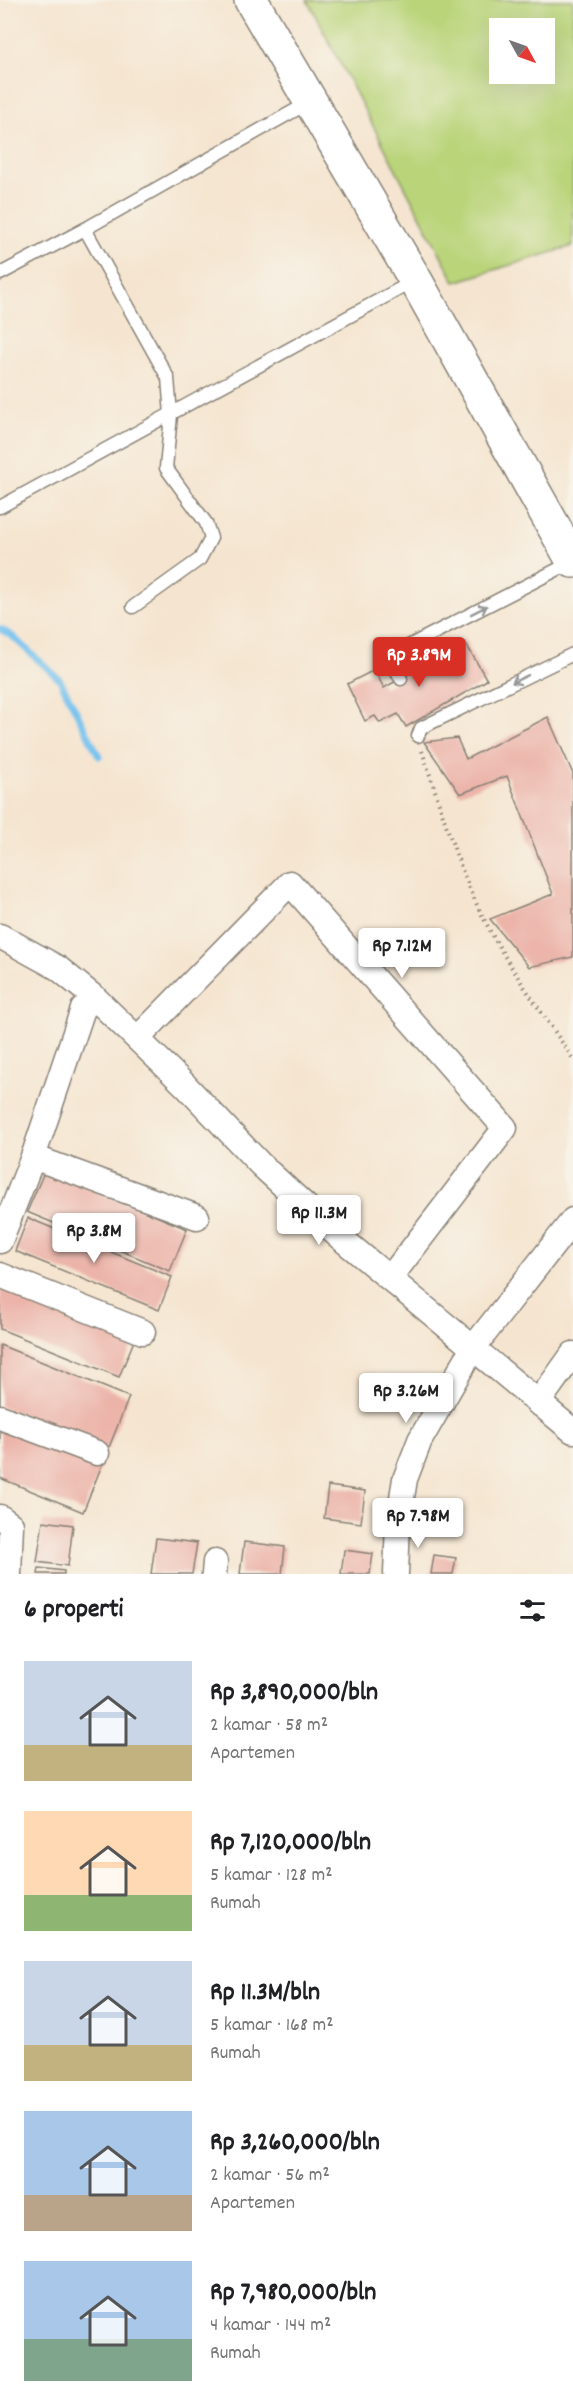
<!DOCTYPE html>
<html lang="id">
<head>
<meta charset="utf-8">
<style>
	body { margin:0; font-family:Dekko,sans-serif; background:#f6f6f6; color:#202124; height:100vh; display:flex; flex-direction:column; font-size:22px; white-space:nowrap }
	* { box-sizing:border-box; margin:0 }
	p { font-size:20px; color:#757577 }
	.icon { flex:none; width:33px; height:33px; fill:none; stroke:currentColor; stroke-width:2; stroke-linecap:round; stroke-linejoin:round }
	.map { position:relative; height:1574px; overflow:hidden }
	.drawer { display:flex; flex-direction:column; background:#fff; flex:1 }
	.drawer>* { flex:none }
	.needle { width:39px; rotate:130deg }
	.buttons { position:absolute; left:489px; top:18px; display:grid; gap:12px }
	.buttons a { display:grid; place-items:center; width:66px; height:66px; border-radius:0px; background:#fff; box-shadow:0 6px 24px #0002; font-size:30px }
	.price { position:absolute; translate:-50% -51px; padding:0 14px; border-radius:6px; background:#fff; color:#222; font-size:20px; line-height:39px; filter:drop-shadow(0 2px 3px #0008) }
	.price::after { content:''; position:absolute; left:50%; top:36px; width:18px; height:14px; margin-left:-9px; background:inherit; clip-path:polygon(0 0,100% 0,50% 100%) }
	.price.active { background:#d93025; color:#fff }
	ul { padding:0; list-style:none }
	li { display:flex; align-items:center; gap:18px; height:150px; padding:0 24px }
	li span { display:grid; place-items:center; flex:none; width:168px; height:120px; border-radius:0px; color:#555 }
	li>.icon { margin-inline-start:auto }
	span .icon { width:72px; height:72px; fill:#fffc; stroke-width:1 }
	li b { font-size:26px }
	h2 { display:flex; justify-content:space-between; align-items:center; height:72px; padding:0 24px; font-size:26px }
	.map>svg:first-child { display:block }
</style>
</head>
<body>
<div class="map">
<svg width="573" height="1574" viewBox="0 0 573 1574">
	<rect width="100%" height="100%" fill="#f7f3e8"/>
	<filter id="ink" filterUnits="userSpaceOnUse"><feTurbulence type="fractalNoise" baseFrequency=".0167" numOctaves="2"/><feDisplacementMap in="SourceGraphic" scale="12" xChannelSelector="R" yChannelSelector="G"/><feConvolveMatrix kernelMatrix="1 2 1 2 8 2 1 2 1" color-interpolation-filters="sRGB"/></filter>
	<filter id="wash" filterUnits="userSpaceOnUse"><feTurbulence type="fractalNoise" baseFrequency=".008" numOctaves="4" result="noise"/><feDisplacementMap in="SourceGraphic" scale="24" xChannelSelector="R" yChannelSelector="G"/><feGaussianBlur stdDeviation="1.35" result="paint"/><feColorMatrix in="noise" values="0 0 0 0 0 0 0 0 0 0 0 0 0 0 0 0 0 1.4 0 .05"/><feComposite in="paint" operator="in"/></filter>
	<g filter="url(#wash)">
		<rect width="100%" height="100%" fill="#f5e5d0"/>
		<path fill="#b9d479" stroke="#6a784a" stroke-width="1.5" fill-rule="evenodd" d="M307,0H573V246L455,282ZM500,28H544V74H500Z"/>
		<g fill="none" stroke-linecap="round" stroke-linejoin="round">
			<path stroke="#74c2ee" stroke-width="7" d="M0,629L12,636L60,680L99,756"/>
		</g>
		<g id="blocks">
			<g fill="#ecb3a9">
				<path d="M465,642L487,680L406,727L398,714L380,723L375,716L365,721L347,684L374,670L384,688Z"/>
				<path d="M548,717L573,774V957L529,967L490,919L553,894L507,776L460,794L424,742L457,738L466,759Z"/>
				<path d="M45,1170L187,1229L170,1271L27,1212Z"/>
				<path d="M28,1218L172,1277L159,1310L15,1251Z"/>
				<path d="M4,1281L136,1336L119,1377L0,1329V1292Z"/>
				<path d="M0,1345L129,1397L108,1450L0,1406Z"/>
				<path d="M0,1424L102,1465L83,1512L0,1478Z"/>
				<path d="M328,1486L365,1491L361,1523L324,1518Z"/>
				<path d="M43,1521L73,1525L68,1566L37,1562Z"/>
				<path d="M156,1538L197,1543L192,1574H151Z"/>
				<path d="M244,1542L285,1547L282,1574H240Z"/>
				<path d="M344,1550L373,1554L370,1574H341Z"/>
				<path d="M434,1555L456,1558L453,1574H431Z"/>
				<path d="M39,1568L64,1571V1574H38Z"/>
			</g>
		</g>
	</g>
	<g filter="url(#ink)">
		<use href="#blocks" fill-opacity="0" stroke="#888076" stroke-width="1.5"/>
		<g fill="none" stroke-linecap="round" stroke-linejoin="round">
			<defs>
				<g id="lane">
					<path d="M85,229L168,378L171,415L166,468L206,523L211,538L200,559L133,607"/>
					<path d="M0,274L85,229L308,103"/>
					<path d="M0,507L414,281"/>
					<path d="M401,679L393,664L395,653L572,562"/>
					<path d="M418,736L421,728L431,723L573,654"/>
				</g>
				<g id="street">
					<path d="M0,936L58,968L95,998"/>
					<path d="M138,1038L290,883L505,1128L390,1278"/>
					<path d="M33,1157L197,1217"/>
					<path d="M0,1241L33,1157L83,1009L95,998L185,1085L261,1165L336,1234L573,1431"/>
					<path d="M0,1275L143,1332"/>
					<path d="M538,1403L573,1354"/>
					<path d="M0,1417L97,1453"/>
					<path d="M0,1517L11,1525L9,1574"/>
					<path d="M214,1574L215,1562"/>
					<path d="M396,1574L398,1522L405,1479L420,1440L473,1348L573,1220"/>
				</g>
				<path id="highway" d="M251,0L416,281L573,561"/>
			</defs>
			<use href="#lane" stroke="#888076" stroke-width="15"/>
			<use href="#street" stroke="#888076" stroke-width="27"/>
			<use href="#highway" stroke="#888076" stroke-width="36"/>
			<path stroke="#888076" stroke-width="4" stroke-dasharray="1.5 4.5" stroke-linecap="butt" d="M422,751C441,807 457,867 484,919C509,969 543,1013 573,1059"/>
			<use href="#lane" stroke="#fff" stroke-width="12"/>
			<use href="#street" stroke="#fff" stroke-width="24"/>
			<use href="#highway" stroke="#fff" stroke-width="33"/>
		</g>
		<defs><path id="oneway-shaft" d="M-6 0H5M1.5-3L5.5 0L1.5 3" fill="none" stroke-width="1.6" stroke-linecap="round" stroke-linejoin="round" transform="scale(1.5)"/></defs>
		<g stroke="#999">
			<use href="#oneway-shaft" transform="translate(479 610) rotate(-27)"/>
			<use href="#oneway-shaft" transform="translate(520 679) rotate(154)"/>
		</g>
	</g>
</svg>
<div class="buttons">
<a><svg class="needle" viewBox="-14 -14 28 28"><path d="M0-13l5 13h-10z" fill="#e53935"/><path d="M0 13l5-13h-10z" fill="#757577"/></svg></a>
</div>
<b class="price active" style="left:419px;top:688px">Rp 3.89M</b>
<b class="price" style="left:402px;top:979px">Rp 7.12M</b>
<b class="price" style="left:319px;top:1246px">Rp 11.3M</b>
<b class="price" style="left:94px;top:1264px">Rp 3.8M</b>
<b class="price" style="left:406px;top:1424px">Rp 3.26M</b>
<b class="price" style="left:418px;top:1549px">Rp 7.98M</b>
</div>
<section class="drawer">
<h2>6 properti<svg class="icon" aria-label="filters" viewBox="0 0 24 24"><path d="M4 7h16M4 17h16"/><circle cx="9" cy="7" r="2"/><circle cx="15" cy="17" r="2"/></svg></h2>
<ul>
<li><span style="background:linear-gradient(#c9d6e8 70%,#c2b280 0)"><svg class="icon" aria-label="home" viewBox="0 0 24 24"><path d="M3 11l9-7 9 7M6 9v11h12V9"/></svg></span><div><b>Rp 3,890,000/bln</b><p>2 kamar · 58 m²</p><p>Apartemen</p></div></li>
<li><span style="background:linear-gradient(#ffd9b3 70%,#8fb573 0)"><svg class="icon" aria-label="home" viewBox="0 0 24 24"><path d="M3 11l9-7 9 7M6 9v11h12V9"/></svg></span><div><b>Rp 7,120,000/bln</b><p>5 kamar · 128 m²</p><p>Rumah</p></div></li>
<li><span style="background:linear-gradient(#c9d6e8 70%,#c2b280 0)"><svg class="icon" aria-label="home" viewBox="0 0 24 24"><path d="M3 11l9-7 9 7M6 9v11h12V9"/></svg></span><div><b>Rp 11.3M/bln</b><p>5 kamar · 168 m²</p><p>Rumah</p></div></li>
<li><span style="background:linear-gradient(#a9c7e8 70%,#b9a48a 0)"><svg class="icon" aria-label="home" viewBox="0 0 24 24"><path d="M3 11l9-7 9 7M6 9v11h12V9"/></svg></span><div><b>Rp 3,260,000/bln</b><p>2 kamar · 56 m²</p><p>Apartemen</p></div></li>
<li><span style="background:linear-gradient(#a9c7e8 65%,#7fa58c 0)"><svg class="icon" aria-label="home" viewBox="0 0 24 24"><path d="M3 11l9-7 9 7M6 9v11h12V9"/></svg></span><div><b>Rp 7,980,000/bln</b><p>4 kamar · 144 m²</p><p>Rumah</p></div></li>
</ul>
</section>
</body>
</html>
